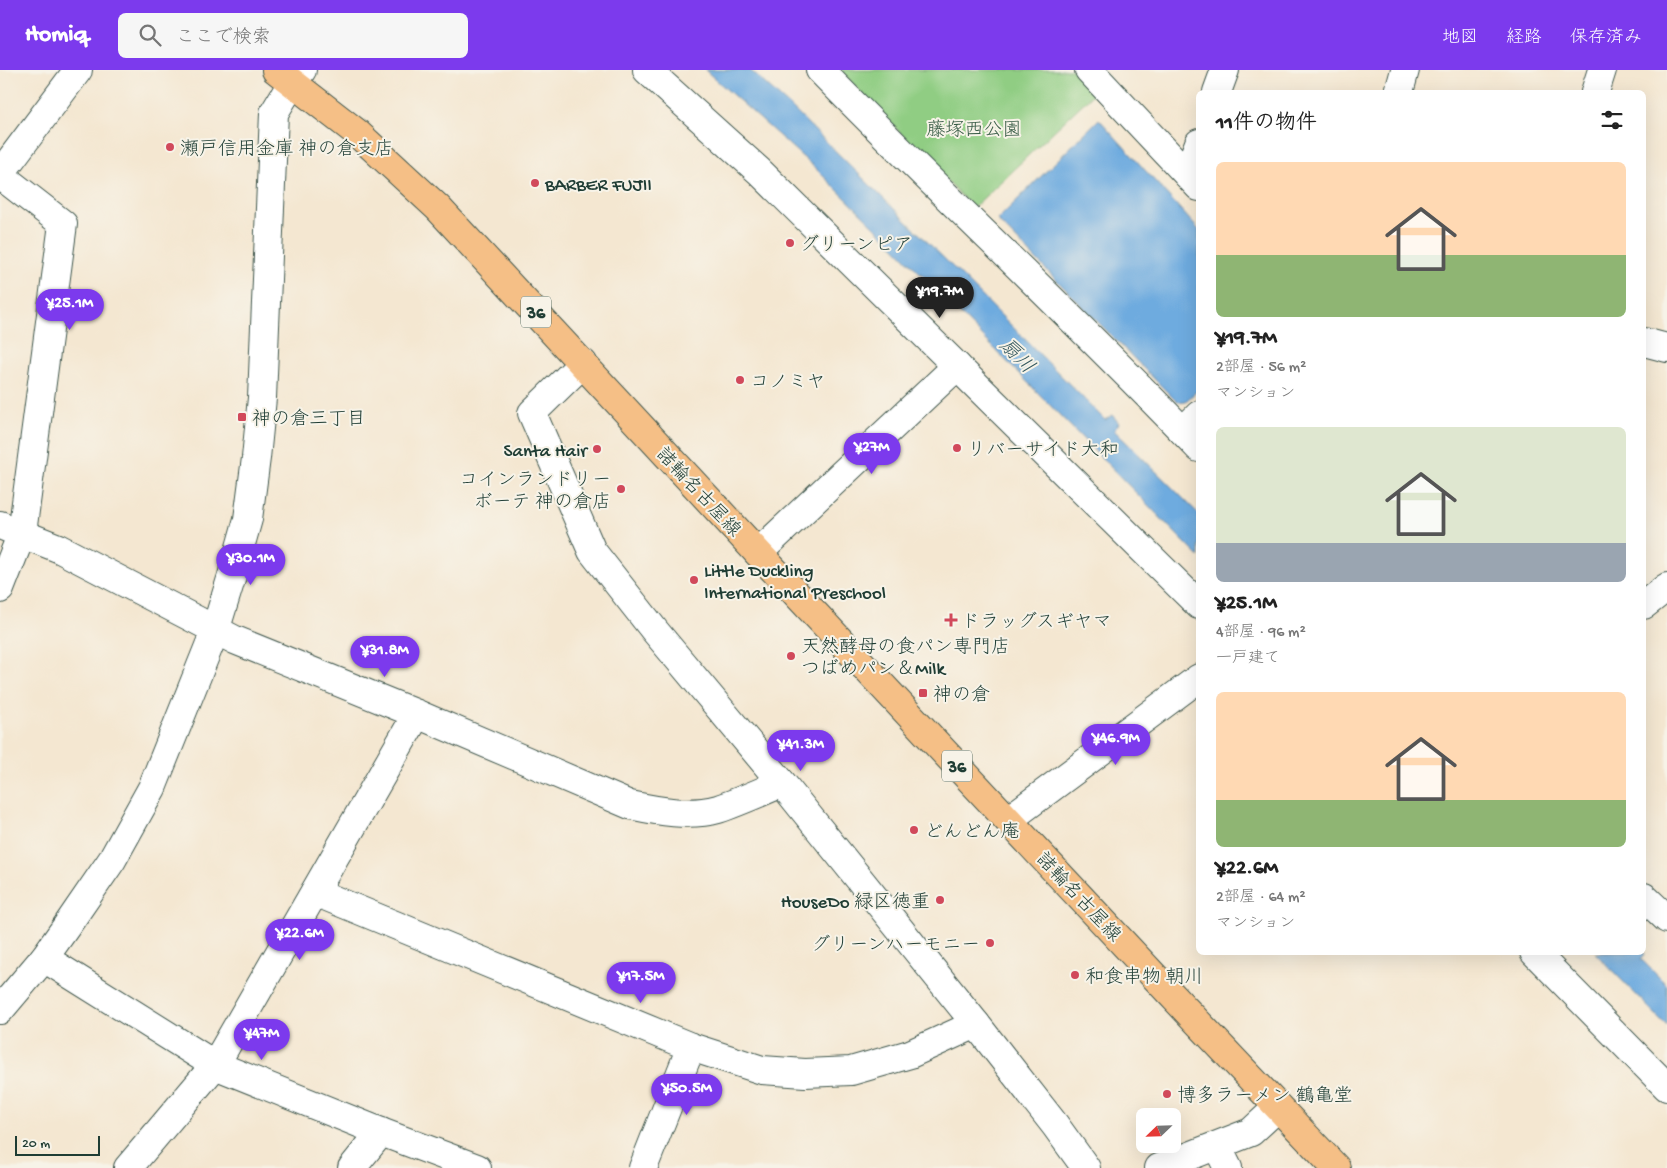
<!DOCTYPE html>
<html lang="ja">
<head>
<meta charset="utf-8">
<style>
	body { margin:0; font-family:"Gochi Hand","Klee One",sans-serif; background:#f6f6f6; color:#222; height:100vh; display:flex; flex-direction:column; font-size:19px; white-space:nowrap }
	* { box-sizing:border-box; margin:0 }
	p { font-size:16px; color:#767676 }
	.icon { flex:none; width:28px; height:28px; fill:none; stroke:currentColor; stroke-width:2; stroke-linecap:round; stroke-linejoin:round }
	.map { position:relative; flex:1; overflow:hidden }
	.drawer { position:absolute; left:1196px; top:20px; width:450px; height:865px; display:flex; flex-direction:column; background:#fff; border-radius:8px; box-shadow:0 5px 20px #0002 }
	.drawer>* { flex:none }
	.needle { width:32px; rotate:247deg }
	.tools { position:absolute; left:1136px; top:1038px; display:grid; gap:10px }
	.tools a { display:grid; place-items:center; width:45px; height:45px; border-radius:8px; background:#fff; box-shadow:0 5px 20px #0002; font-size:25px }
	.scale { position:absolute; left:15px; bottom:12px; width:85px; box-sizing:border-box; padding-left:5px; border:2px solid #1f3d34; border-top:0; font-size:14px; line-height:18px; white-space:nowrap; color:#1f3d34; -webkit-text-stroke:4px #f7f3e8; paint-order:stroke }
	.price { position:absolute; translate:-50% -42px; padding:0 11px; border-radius:18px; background:#7c3aed; color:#fff; font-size:16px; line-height:32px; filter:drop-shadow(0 1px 2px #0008) }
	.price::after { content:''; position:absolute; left:50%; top:30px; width:15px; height:11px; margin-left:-8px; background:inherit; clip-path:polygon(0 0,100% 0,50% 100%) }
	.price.active { background:#222; color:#fff }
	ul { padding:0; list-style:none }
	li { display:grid; align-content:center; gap:10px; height:265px; padding:0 20px }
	li span { display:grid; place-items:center; height:155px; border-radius:8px; color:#555 }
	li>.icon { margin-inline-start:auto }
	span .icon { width:90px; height:90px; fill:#fffc; stroke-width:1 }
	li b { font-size:21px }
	h2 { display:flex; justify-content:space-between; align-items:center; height:60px; padding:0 20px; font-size:21px }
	header { display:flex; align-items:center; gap:30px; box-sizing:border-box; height:70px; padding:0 25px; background:#7c3aed; color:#fff }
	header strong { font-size:24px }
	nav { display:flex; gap:28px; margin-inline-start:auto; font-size:18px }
	.search { width:350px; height:45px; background:#f6f6f6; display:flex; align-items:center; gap:12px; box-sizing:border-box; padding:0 18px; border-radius:8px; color:#767676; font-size:19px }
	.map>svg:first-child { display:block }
</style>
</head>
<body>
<header>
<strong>Homiq</strong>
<div class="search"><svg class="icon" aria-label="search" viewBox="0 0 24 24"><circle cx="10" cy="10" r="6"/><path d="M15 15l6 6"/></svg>ここで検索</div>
<nav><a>地図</a><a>経路</a><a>保存済み</a></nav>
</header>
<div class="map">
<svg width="1667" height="1098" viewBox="0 0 1667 1098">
	<rect width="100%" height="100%" fill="#f7f3e8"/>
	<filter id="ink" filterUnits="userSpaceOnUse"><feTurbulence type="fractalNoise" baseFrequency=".02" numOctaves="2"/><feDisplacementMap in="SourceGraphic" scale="10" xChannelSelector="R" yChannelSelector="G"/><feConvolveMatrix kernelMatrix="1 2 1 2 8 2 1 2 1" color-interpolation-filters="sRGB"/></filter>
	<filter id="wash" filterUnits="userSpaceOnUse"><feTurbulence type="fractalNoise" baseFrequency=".0096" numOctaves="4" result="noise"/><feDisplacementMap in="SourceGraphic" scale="20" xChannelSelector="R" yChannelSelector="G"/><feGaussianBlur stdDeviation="1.12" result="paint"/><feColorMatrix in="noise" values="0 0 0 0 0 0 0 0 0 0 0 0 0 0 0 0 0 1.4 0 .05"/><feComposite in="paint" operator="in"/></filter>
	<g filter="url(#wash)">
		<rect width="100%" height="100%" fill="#f4e7d1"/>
		<path fill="#90cd83" stroke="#58855c" d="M839,0H1073L1094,23L973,138Z"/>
		<g fill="#6eabdf" stroke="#46748a">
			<path d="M705,0H750L792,38L964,208L1105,350L1112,345L1119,353L1114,360L1199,444V487L876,158L814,97Z"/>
			<path d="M1099,49L1199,160V319L1186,331L1177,332L997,150Z"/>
			<path d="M1644,882L1645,884L1641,889L1667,915V956L1595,883Z"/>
		</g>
	</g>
	<g filter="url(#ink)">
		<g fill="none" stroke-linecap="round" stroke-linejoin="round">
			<defs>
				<g id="minor">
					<path d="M647,0L759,101L1199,535"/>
					<path d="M820,0C945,128 1076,249 1199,378"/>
					<path d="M1089,0L1199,117"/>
					<path d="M1217,22L1225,0"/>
					<path d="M1399,22L1405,0"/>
					<path d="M1595,22L1602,0"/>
					<path d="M0,104L78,0"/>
					<path d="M1187,104L1199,73"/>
					<path d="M0,105L63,154L22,463L0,519"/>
					<path d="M1644,272L1667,278"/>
					<path d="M583,293L532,343L592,481L655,561L782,713L976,954L1055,1055L1086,1098"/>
					<path d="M1183,361L1199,345"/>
					<path d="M0,455L58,478L235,570L417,644L630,735C658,741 689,747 718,739C739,732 761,722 782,713"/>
					<path d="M758,483L957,296"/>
					<path d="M1644,535L1667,517"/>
					<path d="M1008,750L1199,608"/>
					<path d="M315,822L691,977L762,1000L805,1003L851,1001L910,984L976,954"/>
					<path d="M1644,827L1667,849"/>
					<path d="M1534,882L1667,1017"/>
					<path d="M44,888L215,995L381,1062L477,1098"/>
					<path d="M0,940L44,888L66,857L112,790L152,718L215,561L232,506L248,449L256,388L262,328L274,43L292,13L302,0"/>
					<path d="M1217,1076L1228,1098"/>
					<path d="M128,1098L215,995L417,644"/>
					<path d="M352,1098L381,1062"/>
					<path d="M643,1098L691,977"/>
					<path d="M1159,1098L1251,1062L1278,1037"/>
				</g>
				<path id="major" d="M276,0L356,62L438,138L758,483L1169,922L1336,1098"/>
			</defs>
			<use href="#minor" stroke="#3f564c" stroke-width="30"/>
			<use href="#major" stroke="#3f564c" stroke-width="30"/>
			<use href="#minor" stroke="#fff" stroke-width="28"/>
			<use href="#major" stroke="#f5bf86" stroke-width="28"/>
		</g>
	</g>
	<g fill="#d1495b" stroke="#f7f3e8" stroke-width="2">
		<circle cx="170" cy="77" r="5"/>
		<circle cx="535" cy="113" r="5"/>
		<circle cx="790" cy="173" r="5"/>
		<circle cx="740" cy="310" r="5"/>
		<rect x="237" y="342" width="10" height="10" rx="2.5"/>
		<circle cx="957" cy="378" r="5"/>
		<circle cx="597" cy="379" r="5"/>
		<circle cx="621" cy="419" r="5"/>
		<circle cx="694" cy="510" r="5"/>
		<path d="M948.5 542.5h5v5h5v5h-5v5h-5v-5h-5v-5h5z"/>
		<circle cx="791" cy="586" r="5"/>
		<rect x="918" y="618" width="10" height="10" rx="2.5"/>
		<circle cx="914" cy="760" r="5"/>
		<circle cx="940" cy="830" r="5"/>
		<circle cx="990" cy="873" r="5"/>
		<circle cx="1075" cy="905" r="5"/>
		<circle cx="1167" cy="1024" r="5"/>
	</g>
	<g text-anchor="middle" stroke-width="4" stroke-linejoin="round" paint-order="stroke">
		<g fill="#f7f3e8" stroke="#60746a" stroke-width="1">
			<rect x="521" y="226.5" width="30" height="31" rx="4"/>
			<rect x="942" y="680.5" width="30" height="31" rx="4"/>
		</g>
		<g font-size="18" font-weight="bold" fill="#1f3d34">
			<text x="536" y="248">36</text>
			<text x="957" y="702">36</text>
		</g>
		<g font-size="19" fill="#365a44" stroke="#f7f3e8">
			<text x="974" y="65">藤塚西公園</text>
		</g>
		<g font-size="19" fill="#1f3d34" stroke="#f7f3e8" text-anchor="start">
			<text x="180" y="84">瀬戸信用金庫 神の倉支店</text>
			<text x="545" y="120">BARBER FUJII</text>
			<text x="800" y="180">グリーンピア</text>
			<text x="750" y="317">コノミヤ</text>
			<text x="252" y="354">神の倉三丁目</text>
			<text x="967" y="385">リバーサイド大和</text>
			<text x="587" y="386" text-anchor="end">Santa Hair</text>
			<text x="611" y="415" text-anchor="end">コインランドリー<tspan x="611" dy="22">ボーテ 神の倉店</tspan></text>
			<text x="704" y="506">Little Duckling<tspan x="704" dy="22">International Preschool</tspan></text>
			<text x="961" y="557">ドラッグスギヤマ</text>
			<text x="801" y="582">天然酵母の食パン専門店<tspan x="801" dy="22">つばめパン＆Milk</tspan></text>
			<text x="933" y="630">神の倉</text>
			<text x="924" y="767">どんどん庵</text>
			<text x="930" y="837" text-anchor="end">HouseDo 緑区徳重</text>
			<text x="980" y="880" text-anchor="end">グリーンハーモニー</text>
			<text x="1085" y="912">和食串物 朝川</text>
			<text x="1177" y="1031">博多ラーメン 鶴亀堂</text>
		</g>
		<g font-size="19" fill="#1f3d34" stroke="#f7f3e8">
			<text transform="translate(700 421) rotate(47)" y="7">諸輪名古屋線</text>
			<text transform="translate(1080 826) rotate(47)" y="7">諸輪名古屋線</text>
		</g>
		<g font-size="20" font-style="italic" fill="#33585f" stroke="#f7f3e8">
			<text transform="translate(1018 285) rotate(45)" y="7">扇川</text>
		</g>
	</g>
</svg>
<div class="tools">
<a><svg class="needle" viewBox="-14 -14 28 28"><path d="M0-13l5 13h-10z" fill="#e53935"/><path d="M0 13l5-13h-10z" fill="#767676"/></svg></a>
</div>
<div class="scale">20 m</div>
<b class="price active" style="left:940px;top:249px">¥19.7M</b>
<b class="price" style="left:70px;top:261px">¥25.1M</b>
<b class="price" style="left:872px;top:405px">¥27M</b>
<b class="price" style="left:251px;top:516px">¥30.1M</b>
<b class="price" style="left:385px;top:608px">¥31.8M</b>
<b class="price" style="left:1116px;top:696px">¥46.9M</b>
<b class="price" style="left:801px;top:702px">¥41.3M</b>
<b class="price" style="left:300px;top:891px">¥22.6M</b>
<b class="price" style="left:641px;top:934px">¥17.5M</b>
<b class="price" style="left:262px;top:991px">¥47M</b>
<b class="price" style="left:687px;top:1046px">¥50.5M</b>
<section class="drawer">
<h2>11件の物件<svg class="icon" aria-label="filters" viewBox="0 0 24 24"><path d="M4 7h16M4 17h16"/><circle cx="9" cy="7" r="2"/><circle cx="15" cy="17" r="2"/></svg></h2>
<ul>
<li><span style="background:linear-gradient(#ffd9b3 60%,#8fb573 0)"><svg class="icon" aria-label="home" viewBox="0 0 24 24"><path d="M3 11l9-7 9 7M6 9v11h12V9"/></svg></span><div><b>¥19.7M</b><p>2部屋 · 56 m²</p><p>マンション</p></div></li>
<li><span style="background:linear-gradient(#dfe7d0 75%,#9aa5b1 0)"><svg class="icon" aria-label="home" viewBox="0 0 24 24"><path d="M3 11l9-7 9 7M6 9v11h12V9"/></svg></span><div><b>¥25.1M</b><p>4部屋 · 96 m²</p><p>一戸建て</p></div></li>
<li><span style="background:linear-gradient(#ffd9b3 70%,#8fb573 0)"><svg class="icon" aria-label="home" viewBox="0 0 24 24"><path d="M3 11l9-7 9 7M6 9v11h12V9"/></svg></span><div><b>¥22.6M</b><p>2部屋 · 64 m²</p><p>マンション</p></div></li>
</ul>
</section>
</div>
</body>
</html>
